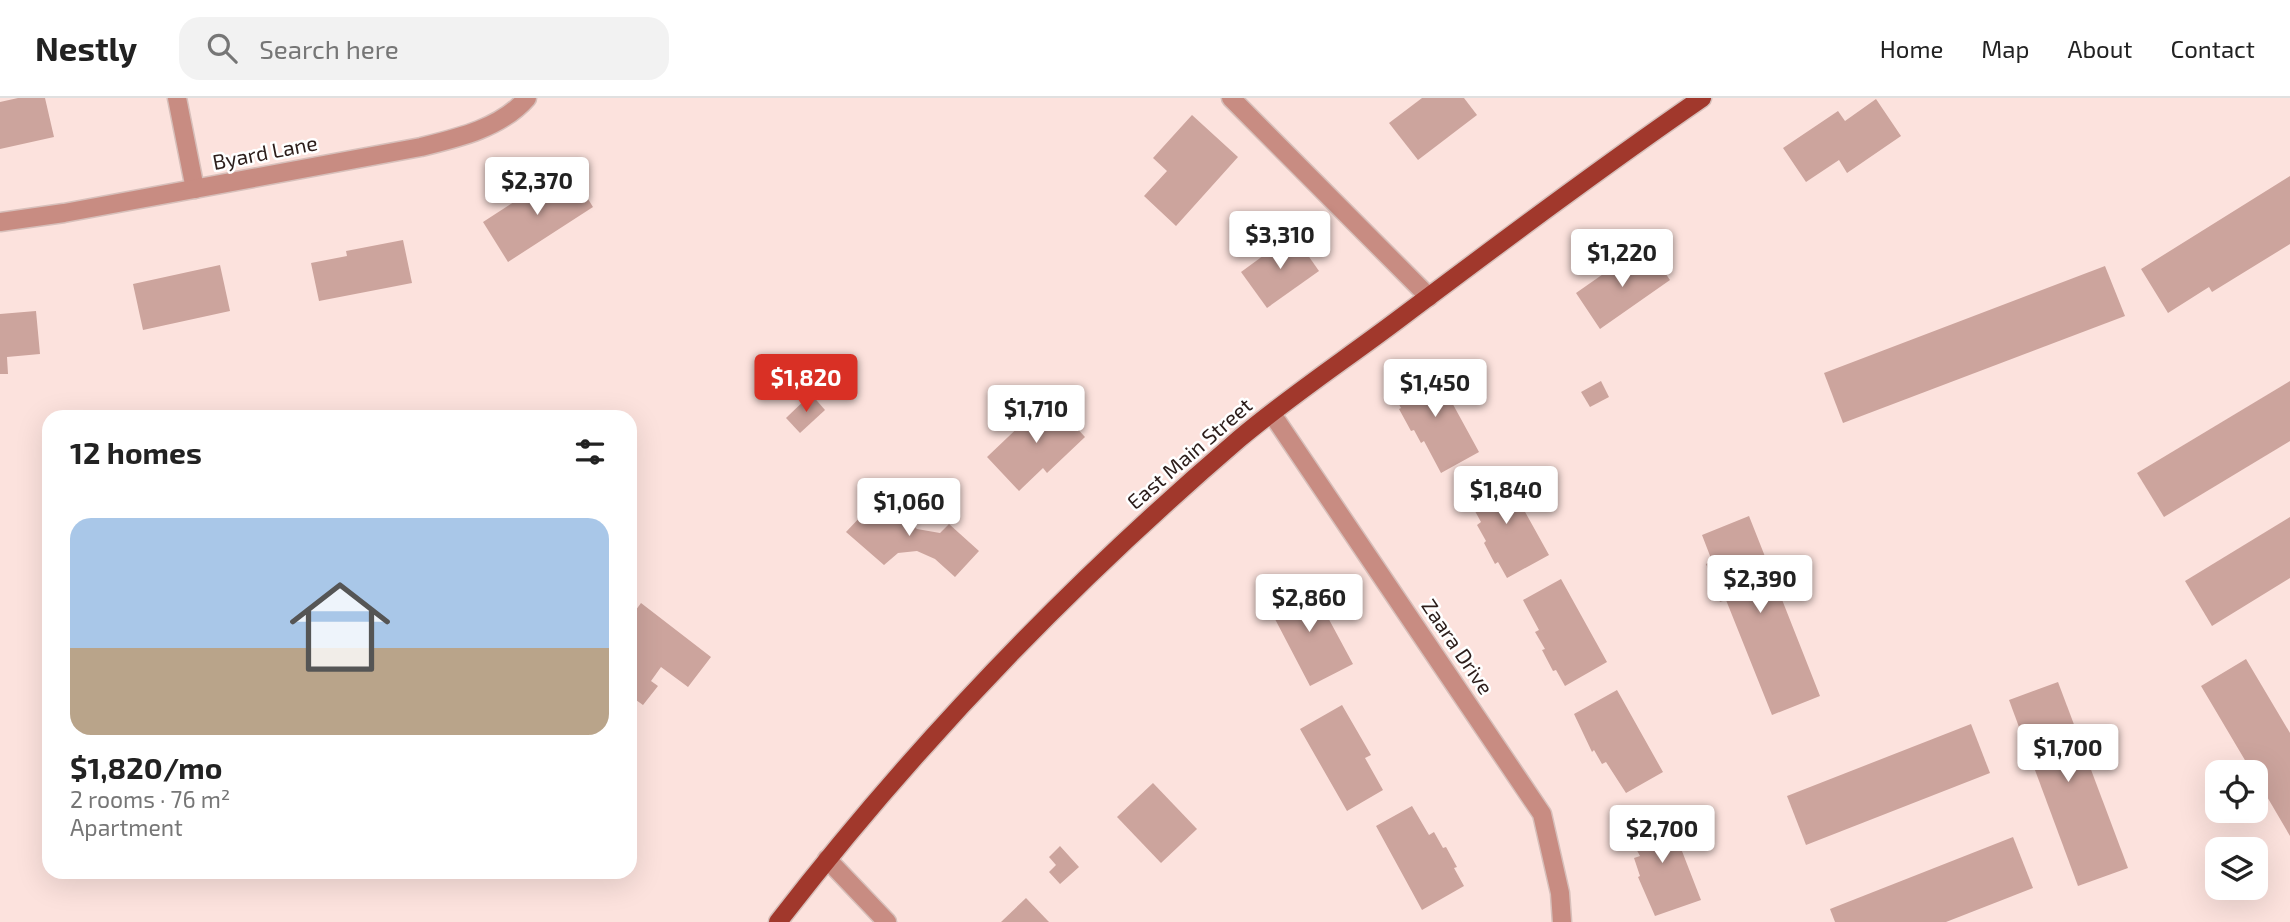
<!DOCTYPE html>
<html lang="en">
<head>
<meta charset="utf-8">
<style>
	body { margin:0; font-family:"Exo 2",sans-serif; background:#f2f2f2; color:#222; height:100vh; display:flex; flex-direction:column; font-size:26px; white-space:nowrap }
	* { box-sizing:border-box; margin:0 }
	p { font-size:23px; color:#767676 }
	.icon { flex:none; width:38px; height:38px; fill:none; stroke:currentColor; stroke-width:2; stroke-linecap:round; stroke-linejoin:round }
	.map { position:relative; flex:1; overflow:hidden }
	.sheet { position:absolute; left:42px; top:312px; width:595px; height:469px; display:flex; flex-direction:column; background:#fff; border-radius:21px; box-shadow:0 7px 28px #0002 }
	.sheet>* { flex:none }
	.buttons { position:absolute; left:2205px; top:662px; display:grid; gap:14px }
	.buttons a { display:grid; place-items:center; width:63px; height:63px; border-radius:14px; background:#fff; box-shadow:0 7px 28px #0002; font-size:35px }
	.price { position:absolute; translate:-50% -60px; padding:0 16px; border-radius:7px; background:#fff; color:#222; font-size:23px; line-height:46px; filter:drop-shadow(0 2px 4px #0008) }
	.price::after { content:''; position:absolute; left:50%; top:42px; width:21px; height:16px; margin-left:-10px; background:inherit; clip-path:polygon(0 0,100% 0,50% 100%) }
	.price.current { background:#d93025; color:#fff }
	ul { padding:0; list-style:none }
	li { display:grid; align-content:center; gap:14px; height:371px; padding:0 28px }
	li span { display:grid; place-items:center; height:217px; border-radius:21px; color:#555 }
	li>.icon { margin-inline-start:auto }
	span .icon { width:126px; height:126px; fill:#fffc; stroke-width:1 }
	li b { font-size:30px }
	h2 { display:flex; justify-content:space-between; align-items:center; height:84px; padding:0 28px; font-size:30px }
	header { display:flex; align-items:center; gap:42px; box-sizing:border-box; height:98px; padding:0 35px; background:#fff; border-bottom:2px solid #e0e0e0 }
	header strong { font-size:33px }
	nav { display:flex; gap:38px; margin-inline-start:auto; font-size:24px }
	.search { width:490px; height:63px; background:#f2f2f2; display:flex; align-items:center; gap:18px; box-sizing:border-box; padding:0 24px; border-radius:21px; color:#767676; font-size:26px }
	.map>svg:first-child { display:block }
</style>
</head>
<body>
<header>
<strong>Nestly</strong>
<div class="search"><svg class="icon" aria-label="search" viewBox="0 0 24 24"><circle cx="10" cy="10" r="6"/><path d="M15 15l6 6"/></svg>Search here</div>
<nav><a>Home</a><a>Map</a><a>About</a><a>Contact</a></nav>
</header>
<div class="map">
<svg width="2290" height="824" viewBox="0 0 2290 824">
	<rect width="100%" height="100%" fill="#fce2dd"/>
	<g fill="#cca49d">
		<path d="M18,0H45L54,39L0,51V4Z"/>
		<path d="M1422,0H1464L1477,17L1418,62L1389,25Z"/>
		<path d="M1876,1L1901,38L1847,75L1839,62L1806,84L1783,50L1838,13L1845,23Z"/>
		<path d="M1192,17L1238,59L1176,128L1144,98L1167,73L1153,60Z"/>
		<path d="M573,77L593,109L508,164L483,124L534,91L539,99Z"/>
		<path d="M2290,78V146L2212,194L2209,189L2168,215L2141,171Z"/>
		<path d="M1293,136L1319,173L1267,210L1241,174Z"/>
		<path d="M403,142L412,185L319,203L311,165L347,158L346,153Z"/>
		<path d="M1652,156L1670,182L1600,231L1576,195L1629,158L1636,168Z"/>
		<path d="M220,167L230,213L143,232L133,186Z"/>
		<path d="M2105,168L2125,218L1843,325L1824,275Z"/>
		<path d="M36,213L40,256L7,259L8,276H0V216Z"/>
		<path d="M1432,268L1479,354L1441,375L1424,343L1421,345L1414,332L1411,333L1399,311L1401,310L1391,291Z"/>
		<path d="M1601,283L1609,299L1590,309L1581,294Z"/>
		<path d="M2290,283V343L2164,419L2137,375Z"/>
		<path d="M811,296L825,312L800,335L786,320Z"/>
		<path d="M1049,300L1085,339L1047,375L1043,370L1019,393L987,359Z"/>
		<path d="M1503,374L1549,457L1507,480L1498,464L1495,466L1484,445L1486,443L1477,427L1481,424L1465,395Z"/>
		<path d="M881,397L917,431L940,435L949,426L979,453L955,479L935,461L917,453L898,455L884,467L846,434Z"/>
		<path d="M1749,418L1820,598L1772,617L1726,502L1720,504L1715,491L1722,489L1717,477L1711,479L1706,466L1712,463L1702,437Z"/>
		<path d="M2290,419V480L2212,528L2185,483Z"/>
		<path d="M1561,481L1607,564L1565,588L1556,572L1553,573L1542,552L1545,551L1535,534L1539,532L1523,502Z"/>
		<path d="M1303,483L1321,516L1325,514L1353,566L1310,588L1265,502Z"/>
		<path d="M641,505L711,559L688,589L661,569L651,583L658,588L643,607L636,602L630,610V520Z"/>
		<path d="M2246,561L2290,635V738L2256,680V674H2252L2201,588Z"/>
		<path d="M2058,584L2128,770L2078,788L2009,602Z"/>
		<path d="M1617,592L1663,674L1626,695L1606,664L1602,666L1594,652L1592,654L1574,616Z"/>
		<path d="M1342,607L1371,657L1365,660L1383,692L1347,713L1300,631Z"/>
		<path d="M1971,626L1990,675L1806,747L1787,698Z"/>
		<path d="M1153,685L1197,731L1161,765L1117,719Z"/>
		<path d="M1412,708L1429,737L1434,734L1443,750L1446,749L1457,769L1454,770L1464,788L1422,812L1376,728Z"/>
		<path d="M1666,712L1701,802L1655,818L1638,779L1640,778L1634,760L1640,758L1633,745L1628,727Z"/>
		<path d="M2013,739L2033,790L1946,824H1835L1830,811Z"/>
		<path d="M1060,748L1079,769L1060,786L1049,774L1056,767L1049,759Z"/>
		<path d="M1026,800L1049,824H1001Z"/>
	</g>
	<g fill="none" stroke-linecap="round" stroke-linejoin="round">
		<defs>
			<g id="minor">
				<path d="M177,0L195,91"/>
				<path d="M1231,0L1429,199"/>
				<path d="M0,124L64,115L421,49C458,40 501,30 527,0"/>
				<path d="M1272,316L1542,716L1560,795L1562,824"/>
				<path d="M827,761L887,824"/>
			</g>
			<path id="major" d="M778,824C914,648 1070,486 1239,341C1290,298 1346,261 1399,221C1499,146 1599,71 1702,0"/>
		</defs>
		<use href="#minor" stroke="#d7bfba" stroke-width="21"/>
		<use href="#major" stroke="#d7bfba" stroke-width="21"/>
		<use href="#minor" stroke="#c88c82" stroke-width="18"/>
		<use href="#major" stroke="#a1382c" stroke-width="18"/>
	</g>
	<g text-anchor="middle" stroke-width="5" stroke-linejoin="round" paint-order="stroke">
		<g font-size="21" fill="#2c1d1a" stroke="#fff">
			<text transform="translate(265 55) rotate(-11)" y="7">Byard Lane</text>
			<text transform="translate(1190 356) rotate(-41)" y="7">East Main Street</text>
			<text transform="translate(1457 549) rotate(56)" y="7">Zaara Drive</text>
		</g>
	</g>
</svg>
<div class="buttons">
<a><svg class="icon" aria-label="locate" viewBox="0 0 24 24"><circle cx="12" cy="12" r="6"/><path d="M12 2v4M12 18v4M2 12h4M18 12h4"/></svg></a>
<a><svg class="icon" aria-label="layers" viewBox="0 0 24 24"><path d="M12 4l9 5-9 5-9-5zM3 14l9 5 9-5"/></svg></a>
</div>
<b class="price" style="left:537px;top:119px">$2,370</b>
<b class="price" style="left:1280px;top:173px">$3,310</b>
<b class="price" style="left:1622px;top:191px">$1,220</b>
<b class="price current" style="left:806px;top:316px">$1,820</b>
<b class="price" style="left:1435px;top:321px">$1,450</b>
<b class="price" style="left:1036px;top:347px">$1,710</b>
<b class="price" style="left:1506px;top:428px">$1,840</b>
<b class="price" style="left:909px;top:440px">$1,060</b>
<b class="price" style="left:1760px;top:517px">$2,390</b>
<b class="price" style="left:1309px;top:536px">$2,860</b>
<b class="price" style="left:2068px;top:686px">$1,700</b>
<b class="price" style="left:1662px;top:767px">$2,700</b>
<section class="sheet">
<h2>12 homes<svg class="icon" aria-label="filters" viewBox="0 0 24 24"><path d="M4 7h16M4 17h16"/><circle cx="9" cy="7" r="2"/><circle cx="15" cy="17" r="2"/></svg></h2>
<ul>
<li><span style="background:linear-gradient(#a9c7e8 60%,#b9a48a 0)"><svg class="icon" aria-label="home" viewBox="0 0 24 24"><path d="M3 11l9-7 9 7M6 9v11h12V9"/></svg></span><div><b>$1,820/mo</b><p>2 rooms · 76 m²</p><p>Apartment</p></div></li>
</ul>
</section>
</div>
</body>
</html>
